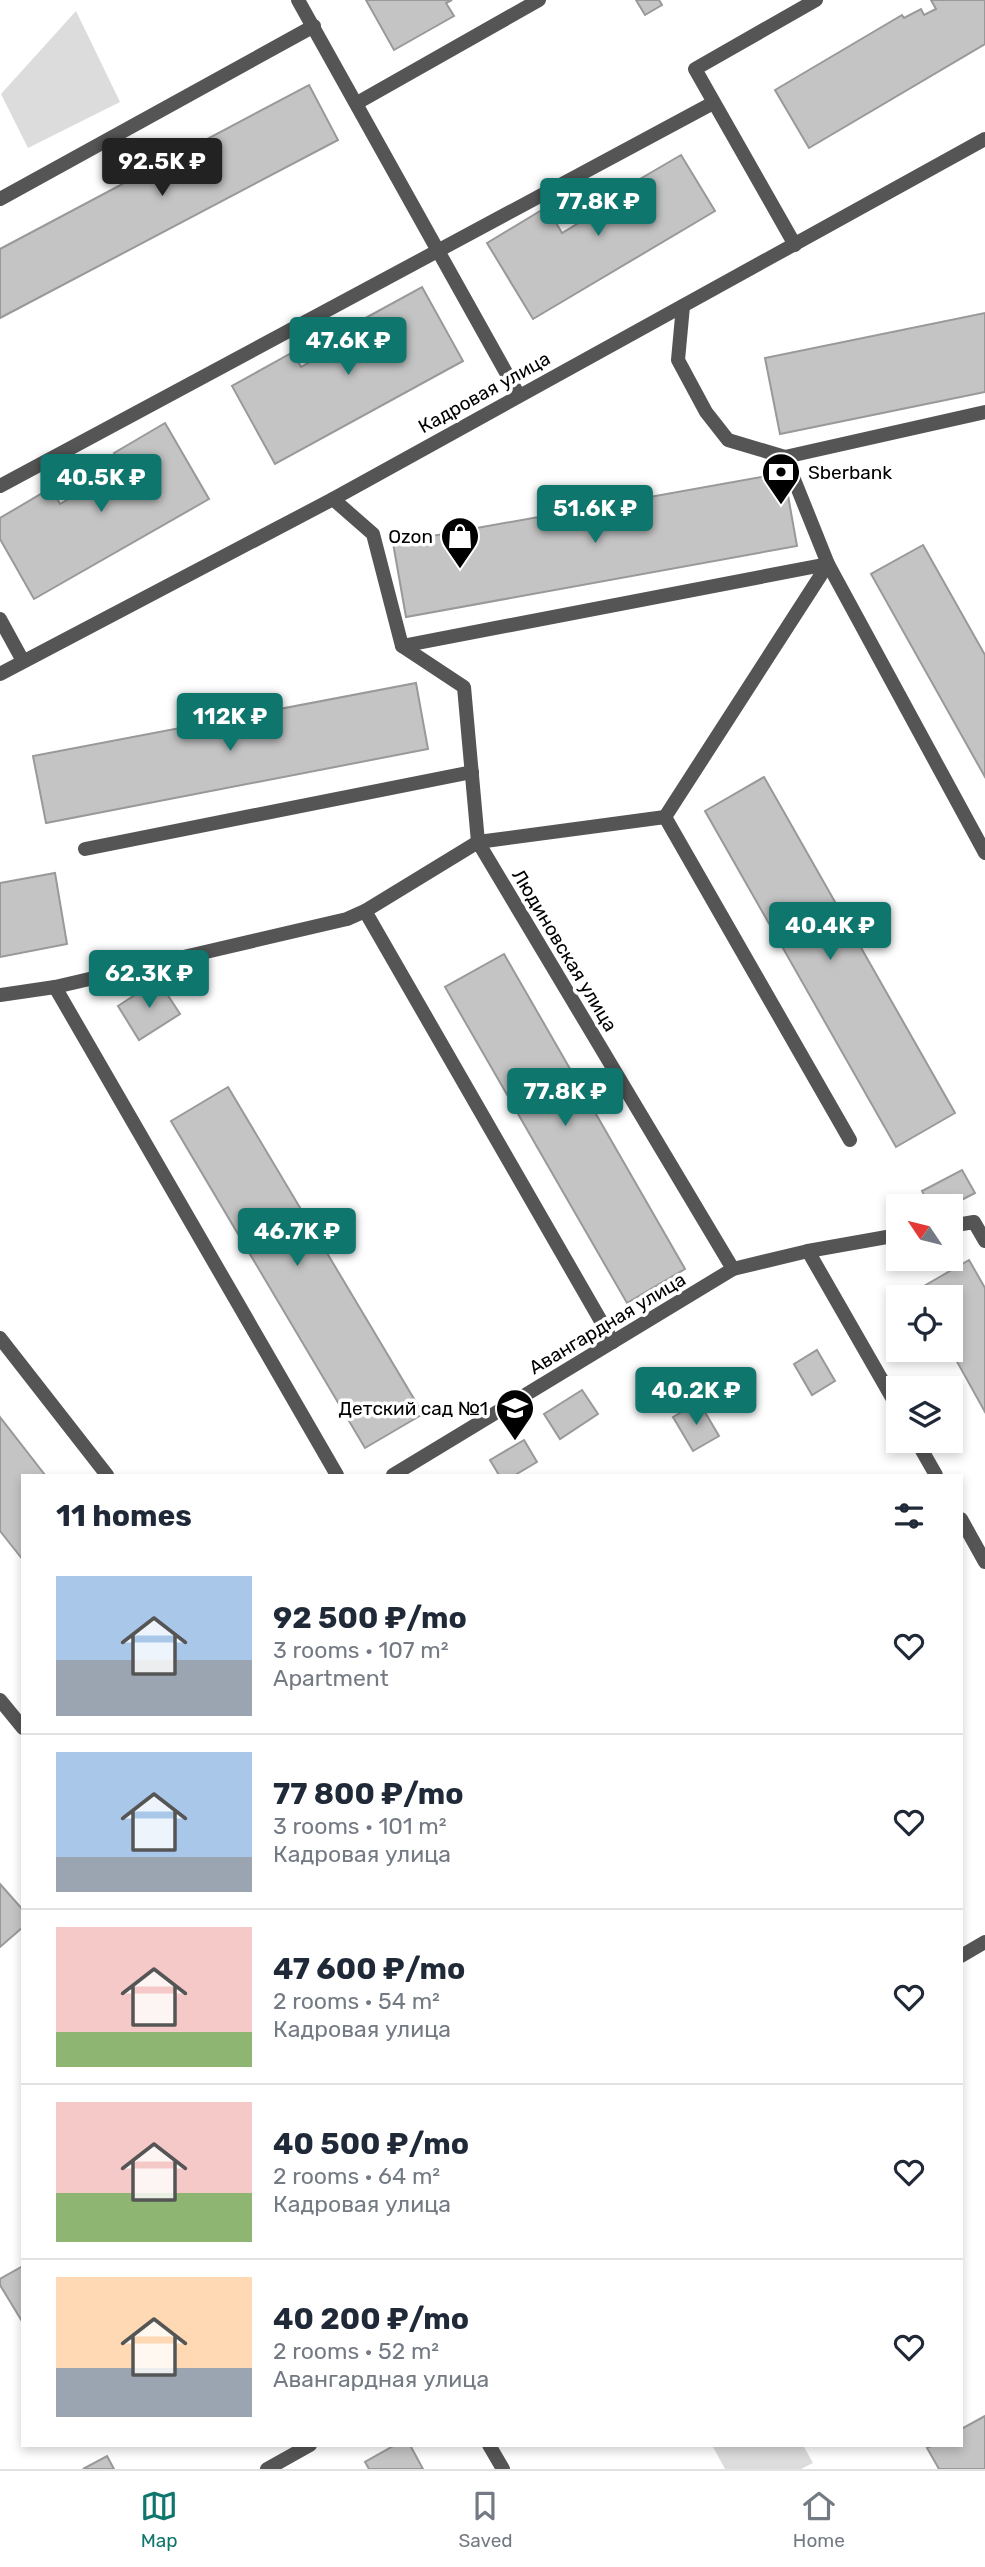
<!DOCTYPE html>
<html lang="en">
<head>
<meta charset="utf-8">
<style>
	body { margin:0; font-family:Rubik,sans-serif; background:#f2f2f3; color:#1f2937; height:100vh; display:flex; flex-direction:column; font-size:26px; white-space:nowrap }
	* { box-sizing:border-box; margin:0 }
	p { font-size:23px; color:#747a83 }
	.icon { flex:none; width:38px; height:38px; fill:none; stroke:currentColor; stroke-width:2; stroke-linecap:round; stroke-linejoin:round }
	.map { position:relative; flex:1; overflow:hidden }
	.drawer { position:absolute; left:21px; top:1474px; width:942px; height:973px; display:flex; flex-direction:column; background:#fff; border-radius:0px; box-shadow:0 4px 10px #0003 }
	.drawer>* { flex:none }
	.needle { width:46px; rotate:305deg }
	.tools { position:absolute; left:886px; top:1194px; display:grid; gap:14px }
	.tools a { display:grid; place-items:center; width:77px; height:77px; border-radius:0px; background:#fff; box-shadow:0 4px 10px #0003; font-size:35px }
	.price { position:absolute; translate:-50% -60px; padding:0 16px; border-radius:7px; background:#0f766e; color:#fff; font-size:23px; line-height:46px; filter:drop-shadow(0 2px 4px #0008) }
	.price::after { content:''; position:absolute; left:50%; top:42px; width:21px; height:16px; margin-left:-10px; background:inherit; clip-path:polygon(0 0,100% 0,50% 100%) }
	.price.on { background:#222; color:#fff }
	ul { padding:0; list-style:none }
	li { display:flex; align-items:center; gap:21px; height:175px; padding:0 35px }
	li+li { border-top:2px solid #e0e1e3 }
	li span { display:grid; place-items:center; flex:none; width:196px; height:140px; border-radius:0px; color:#555 }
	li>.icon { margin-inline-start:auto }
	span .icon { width:84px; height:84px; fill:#fffc; stroke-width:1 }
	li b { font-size:30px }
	h2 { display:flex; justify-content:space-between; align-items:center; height:84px; padding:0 35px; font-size:30px }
	.tabs { display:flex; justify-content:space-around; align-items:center; height:98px; border-top:2px solid #e0e1e3; background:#fff; font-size:19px; color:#747a83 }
	.tabs a { display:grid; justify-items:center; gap:4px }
	.tabs .on { color:#0f766e }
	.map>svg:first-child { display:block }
</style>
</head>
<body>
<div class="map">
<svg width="985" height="2469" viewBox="0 0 985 2469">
	<rect width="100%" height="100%" fill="#fff"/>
	<g fill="#dcdcdc">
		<path d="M76,11L120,102L28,148L1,94Z"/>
		<path d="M712,2445H803L813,2463L801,2469H725Z"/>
	</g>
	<g fill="#c4c4c4" stroke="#999" stroke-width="2">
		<path d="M366,0H452L446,3L454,16L394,50Z"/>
		<path d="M636,0H659L662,5L645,15Z"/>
		<path d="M931,0H985V44L809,148L775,90L902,15L904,18L921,9L924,15L936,9Z"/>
		<path d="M309,85L338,140L0,318V249Z"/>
		<path d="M681,155L715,211L533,319L487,243L547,207L562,233L631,191L628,186Z"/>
		<path d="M422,287L463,361L275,464L232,386L293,352L301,367L365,331L360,321Z"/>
		<path d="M985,313V392L780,434L765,358Z"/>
		<path d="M165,423L209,499L34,599L0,539V518L51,488L60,504L123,468L114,453Z"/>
		<path d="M784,473L797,546L406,617L393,543Z"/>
		<path d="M923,545L985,655V777L871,574Z"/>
		<path d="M416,683L428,749L46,823L33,756Z"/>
		<path d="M764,777L955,1113L896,1147L705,811Z"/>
		<path d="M55,873L67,944L0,957V883Z"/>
		<path d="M504,954L685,1269L627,1303L445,987Z"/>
		<path d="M158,980L180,1014L139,1040L118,1006Z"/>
		<path d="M228,1087L423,1414L365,1448L171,1121Z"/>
		<path d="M962,1170L975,1193L950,1206H929L922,1191Z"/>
		<path d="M969,1260L985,1288V1412L950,1349V1297H921L917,1290Z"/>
		<path d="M817,1350L835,1381L812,1395L794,1364Z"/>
		<path d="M582,1390L598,1414L560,1439L544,1414Z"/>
		<path d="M699,1402L719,1436L693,1451L673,1417Z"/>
		<path d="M0,1417L45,1475H23V1560L0,1531Z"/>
		<path d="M524,1440L537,1462L515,1475H499L490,1460Z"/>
		<path d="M0,1884L23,1910V1927L0,1947Z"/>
		<path d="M23,2266V2323L0,2285V2279Z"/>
		<path d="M985,2416V2469H939L927,2448L933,2445H961V2429Z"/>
		<path d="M395,2445H410L423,2469H369L365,2462Z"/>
		<path d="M107,2456L114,2469H83Z"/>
	</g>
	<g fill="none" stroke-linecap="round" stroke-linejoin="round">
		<g stroke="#555" stroke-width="14">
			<path d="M298,0L518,394"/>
			<path d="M357,103L539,0"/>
			<path d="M0,199L314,26"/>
			<path d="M795,245L695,69L816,0"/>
			<path d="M683,306L678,360L706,412L728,440L785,457L985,412"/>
			<path d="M0,486L713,103"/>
			<path d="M0,619L23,661"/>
			<path d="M402,646L828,564L985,853"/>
			<path d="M665,817L828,564L785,457"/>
			<path d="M85,849L472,772"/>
			<path d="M365,911L613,1342"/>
			<path d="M55,987L337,1475"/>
			<path d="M0,995L55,987L347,919L365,911L478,842L665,817L850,1140"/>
			<path d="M950,1226L974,1222L985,1241"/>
			<path d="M808,1251L898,1235"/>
			<path d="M733,1269L808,1251L898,1408"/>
			<path d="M0,1338L107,1475"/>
			<path d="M916,1440L936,1475"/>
			<path d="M961,1519L985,1562"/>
			<path d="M961,1956L985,1942"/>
		</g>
		<g stroke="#555" stroke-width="14">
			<path d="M333,499L373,534L402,646L464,687L478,842L733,1269L393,1475"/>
			<path d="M0,674L333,499L985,139"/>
			<path d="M0,1700L23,1728"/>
			<path d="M489,2445L503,2469"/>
			<path d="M267,2469L310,2445"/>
		</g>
	</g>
	<defs>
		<symbol id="bank-pin" viewBox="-11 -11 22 30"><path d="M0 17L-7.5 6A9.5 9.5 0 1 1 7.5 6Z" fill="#000" stroke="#fff"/><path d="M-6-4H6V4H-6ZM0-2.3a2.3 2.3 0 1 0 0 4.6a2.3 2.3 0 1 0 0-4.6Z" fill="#fff"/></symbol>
		<symbol id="shop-pin" viewBox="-11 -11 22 30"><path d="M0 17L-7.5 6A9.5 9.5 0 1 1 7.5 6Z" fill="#000" stroke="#fff"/><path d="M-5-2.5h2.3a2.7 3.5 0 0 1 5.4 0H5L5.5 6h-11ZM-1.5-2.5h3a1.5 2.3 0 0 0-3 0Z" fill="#fff"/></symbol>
		<symbol id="school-pin" viewBox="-11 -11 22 30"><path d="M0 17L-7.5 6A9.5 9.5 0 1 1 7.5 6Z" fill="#000" stroke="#fff"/><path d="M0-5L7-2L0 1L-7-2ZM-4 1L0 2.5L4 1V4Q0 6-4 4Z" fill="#fff"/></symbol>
	</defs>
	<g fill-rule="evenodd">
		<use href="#bank-pin" x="759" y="450" width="44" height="60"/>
		<use href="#shop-pin" x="438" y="514" width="44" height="60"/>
		<use href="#school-pin" x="493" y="1386" width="44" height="60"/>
	</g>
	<g text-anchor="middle" stroke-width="7" stroke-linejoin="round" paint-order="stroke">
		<g font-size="19" fill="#000" stroke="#fff">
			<text transform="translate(484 392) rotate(-29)" y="7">Кадровая улица</text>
			<text transform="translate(565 950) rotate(59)" y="7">Людиновская улица</text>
			<text transform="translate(607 1323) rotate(-31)" y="7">Авангардная улица</text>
		</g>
		<g font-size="19" fill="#000" stroke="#fff" text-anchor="end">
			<text x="808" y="479" text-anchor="start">Sberbank</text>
			<text x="433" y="543">Ozon</text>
			<text x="488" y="1415">Детский сад №1</text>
		</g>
	</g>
</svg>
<div class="tools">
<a><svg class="needle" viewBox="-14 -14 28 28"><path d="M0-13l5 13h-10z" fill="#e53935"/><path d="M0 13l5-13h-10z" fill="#747a83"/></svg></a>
<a><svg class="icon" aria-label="locate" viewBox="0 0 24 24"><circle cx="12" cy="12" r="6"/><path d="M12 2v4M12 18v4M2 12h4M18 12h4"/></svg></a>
<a><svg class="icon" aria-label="layers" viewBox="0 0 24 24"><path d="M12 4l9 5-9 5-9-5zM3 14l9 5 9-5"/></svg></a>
</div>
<b class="price on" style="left:162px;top:198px">92.5K ₽</b>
<b class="price" style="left:598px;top:238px">77.8K ₽</b>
<b class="price" style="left:348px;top:377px">47.6K ₽</b>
<b class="price" style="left:101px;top:514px">40.5K ₽</b>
<b class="price" style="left:595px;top:545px">51.6K ₽</b>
<b class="price" style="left:230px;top:753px">112K ₽</b>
<b class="price" style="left:830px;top:962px">40.4K ₽</b>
<b class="price" style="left:149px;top:1010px">62.3K ₽</b>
<b class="price" style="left:565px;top:1128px">77.8K ₽</b>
<b class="price" style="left:297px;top:1268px">46.7K ₽</b>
<b class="price" style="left:696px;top:1427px">40.2K ₽</b>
<section class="drawer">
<h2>11 homes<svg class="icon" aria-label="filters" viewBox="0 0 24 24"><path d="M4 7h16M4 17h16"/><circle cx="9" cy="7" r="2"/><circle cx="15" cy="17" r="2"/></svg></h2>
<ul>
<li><span style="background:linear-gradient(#a9c7e8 60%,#9aa5b1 0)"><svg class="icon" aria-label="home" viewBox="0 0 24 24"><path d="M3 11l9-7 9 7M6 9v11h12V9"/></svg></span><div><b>92 500 ₽/mo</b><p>3 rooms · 107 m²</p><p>Apartment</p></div><svg class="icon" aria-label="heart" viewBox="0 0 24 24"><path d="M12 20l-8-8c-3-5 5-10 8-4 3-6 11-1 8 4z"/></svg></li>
<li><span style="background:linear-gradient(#a9c7e8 75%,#9aa5b1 0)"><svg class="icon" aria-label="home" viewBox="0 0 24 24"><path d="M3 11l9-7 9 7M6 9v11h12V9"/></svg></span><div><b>77 800 ₽/mo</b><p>3 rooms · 101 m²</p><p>Кадровая улица</p></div><svg class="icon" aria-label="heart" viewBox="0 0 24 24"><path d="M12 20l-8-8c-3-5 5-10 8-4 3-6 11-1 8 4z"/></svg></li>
<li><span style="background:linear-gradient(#f6c9c9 75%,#8fb573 0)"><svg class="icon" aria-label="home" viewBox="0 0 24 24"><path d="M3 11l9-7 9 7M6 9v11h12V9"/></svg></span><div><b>47 600 ₽/mo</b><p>2 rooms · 54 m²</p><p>Кадровая улица</p></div><svg class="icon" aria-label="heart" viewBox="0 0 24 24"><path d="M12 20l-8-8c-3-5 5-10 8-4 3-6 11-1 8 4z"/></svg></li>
<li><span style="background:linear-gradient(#f6c9c9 65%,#8fb573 0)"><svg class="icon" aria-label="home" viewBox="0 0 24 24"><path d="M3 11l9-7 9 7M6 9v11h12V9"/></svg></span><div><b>40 500 ₽/mo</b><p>2 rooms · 64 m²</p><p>Кадровая улица</p></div><svg class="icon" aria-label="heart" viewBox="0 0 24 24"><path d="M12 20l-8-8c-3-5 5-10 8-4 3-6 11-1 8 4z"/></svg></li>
<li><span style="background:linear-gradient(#ffd9b3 65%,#9aa5b1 0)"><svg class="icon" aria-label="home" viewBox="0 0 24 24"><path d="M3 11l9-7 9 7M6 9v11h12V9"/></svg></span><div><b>40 200 ₽/mo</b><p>2 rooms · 52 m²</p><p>Авангардная улица</p></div><svg class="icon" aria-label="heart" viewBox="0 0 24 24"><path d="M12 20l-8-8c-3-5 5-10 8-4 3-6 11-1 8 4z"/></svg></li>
</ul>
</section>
</div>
<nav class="tabs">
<a class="on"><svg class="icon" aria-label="map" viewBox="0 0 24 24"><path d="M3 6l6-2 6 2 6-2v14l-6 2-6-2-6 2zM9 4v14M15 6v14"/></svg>Map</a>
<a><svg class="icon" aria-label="saved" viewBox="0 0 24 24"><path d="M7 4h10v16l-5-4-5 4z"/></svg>Saved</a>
<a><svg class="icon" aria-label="home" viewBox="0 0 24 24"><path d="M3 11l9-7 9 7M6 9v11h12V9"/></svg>Home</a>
</nav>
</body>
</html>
